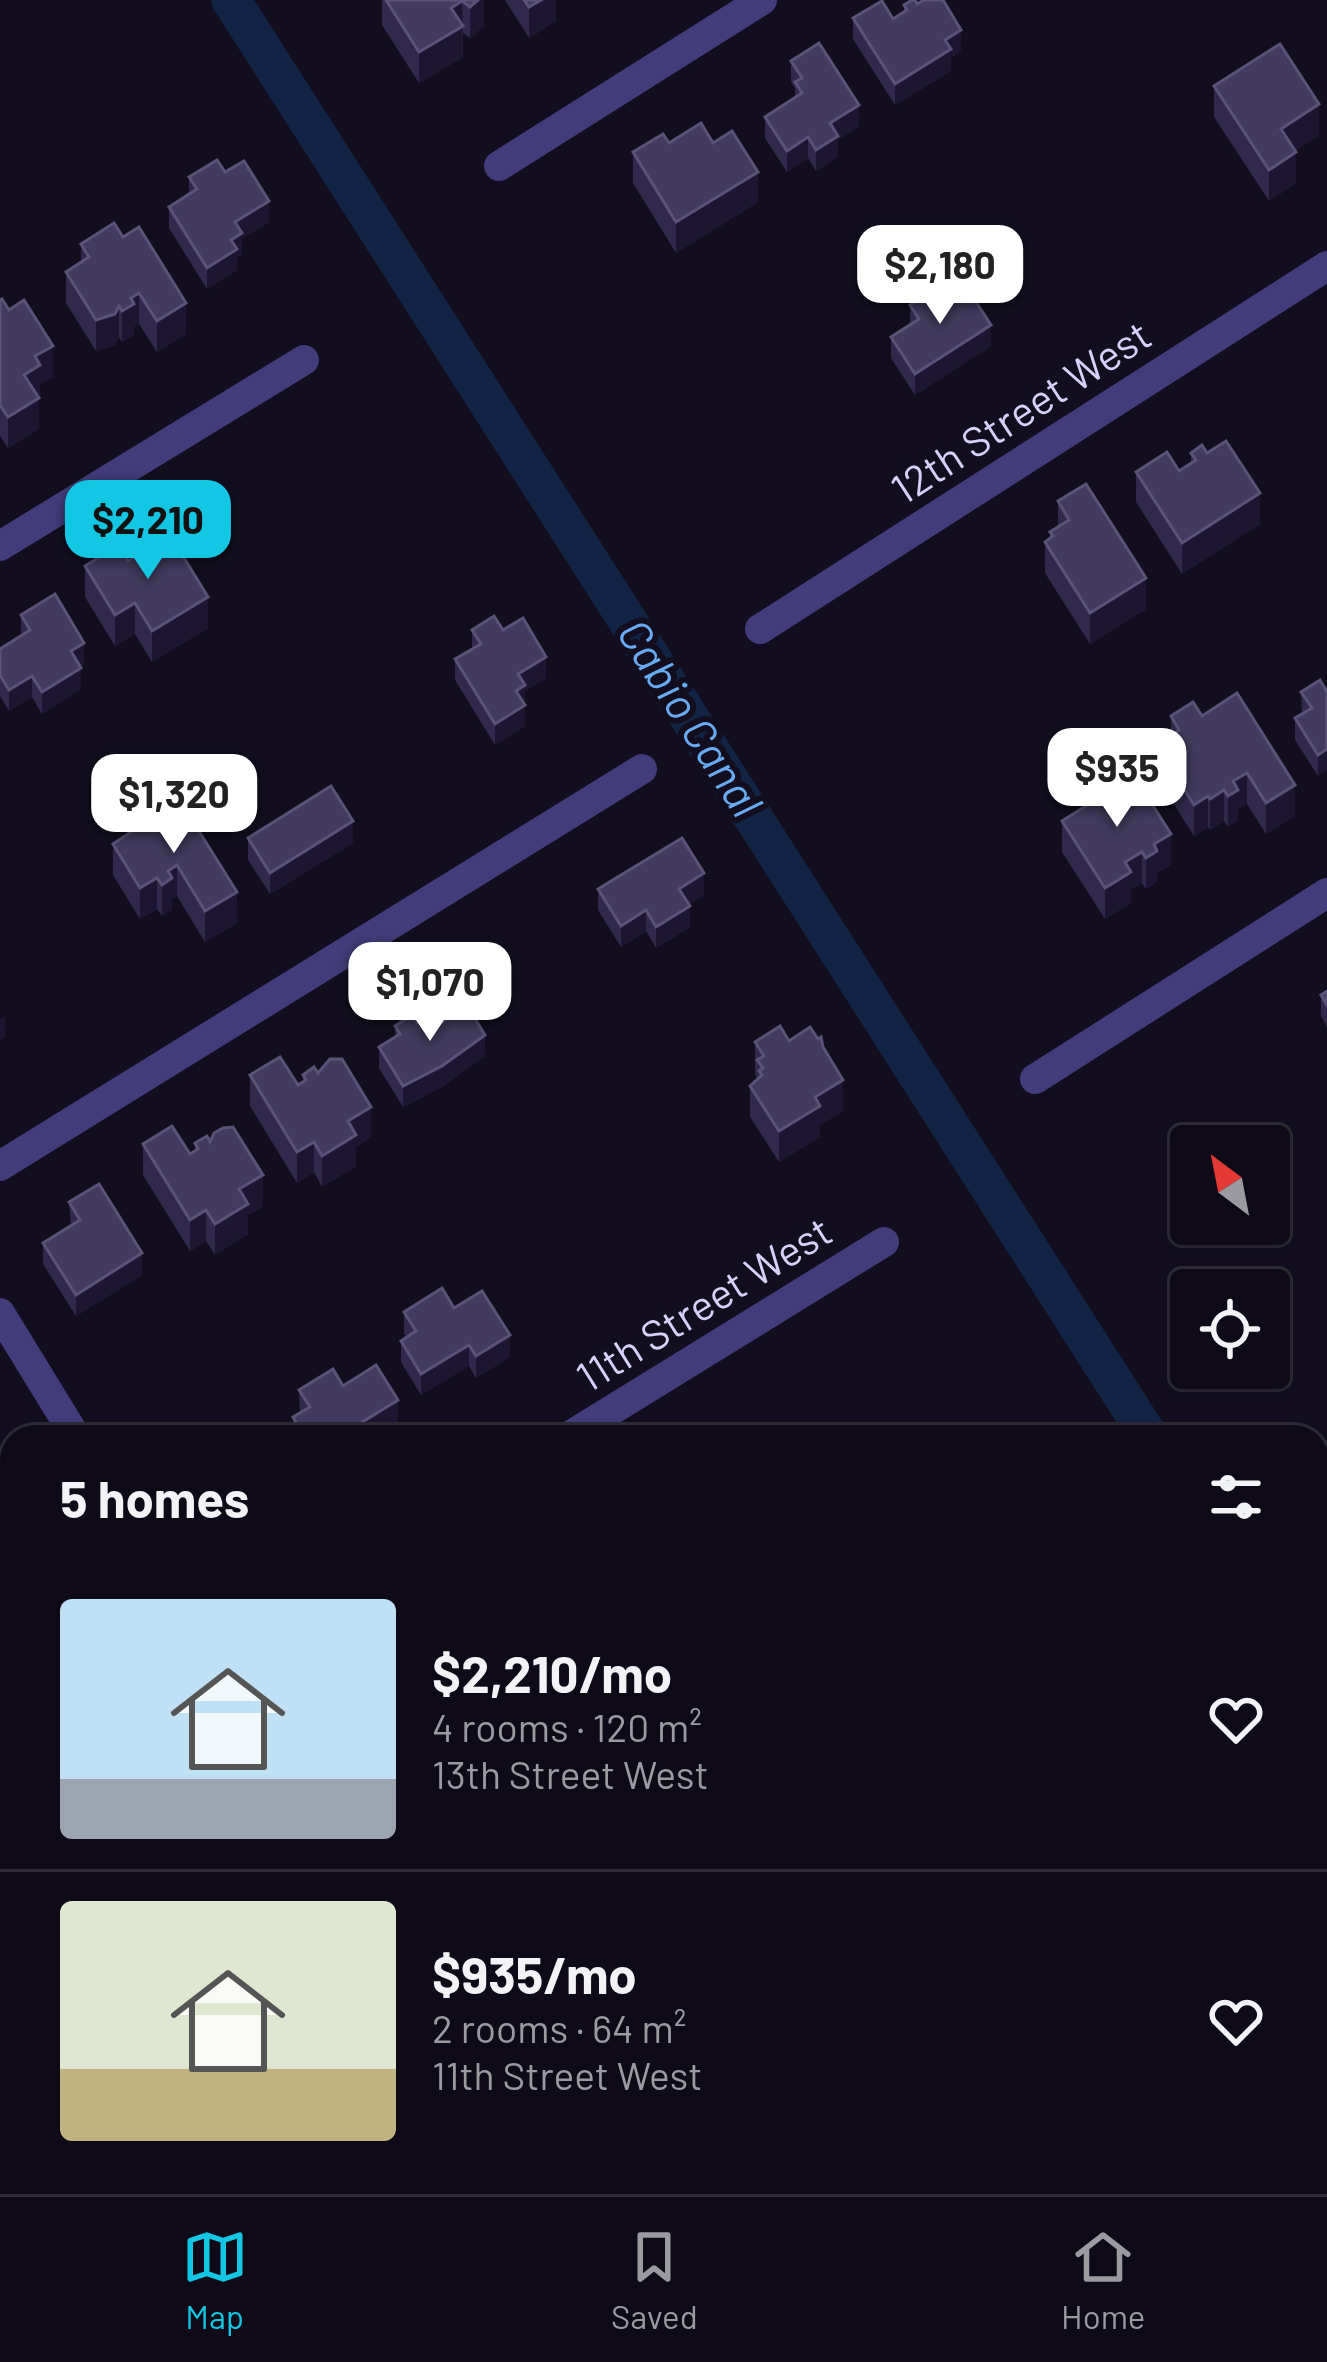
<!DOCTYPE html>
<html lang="en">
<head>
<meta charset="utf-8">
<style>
	body { margin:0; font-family:Barlow,sans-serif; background:#1c1824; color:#f1f3f6; height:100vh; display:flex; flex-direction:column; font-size:45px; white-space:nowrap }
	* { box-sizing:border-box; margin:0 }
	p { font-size:39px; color:#9b9aa1 }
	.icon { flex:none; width:66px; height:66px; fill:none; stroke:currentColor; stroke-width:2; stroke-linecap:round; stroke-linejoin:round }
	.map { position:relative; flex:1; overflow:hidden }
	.panel { position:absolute; left:0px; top:1425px; width:1329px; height:771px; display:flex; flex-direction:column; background:#0e0a17; border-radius:36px 36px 0 0; box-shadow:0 3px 9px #0004,0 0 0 3px #2e2b36 }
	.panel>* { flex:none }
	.needle { width:78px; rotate:328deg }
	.buttons { position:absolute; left:1170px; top:1125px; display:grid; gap:24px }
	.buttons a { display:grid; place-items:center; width:120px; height:120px; border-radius:12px; background:#0e0a17; box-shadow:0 3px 9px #0004,0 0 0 3px #2e2b36; font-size:60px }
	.price { position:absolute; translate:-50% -102px; padding:0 27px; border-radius:24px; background:#fff; color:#222; font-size:39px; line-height:78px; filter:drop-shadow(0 3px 6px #0008) }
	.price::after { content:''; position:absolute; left:50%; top:72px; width:36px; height:27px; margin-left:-18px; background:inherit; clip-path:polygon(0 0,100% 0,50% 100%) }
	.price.active { background:#13c7e4; color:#111 }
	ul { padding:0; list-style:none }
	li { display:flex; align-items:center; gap:36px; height:300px; padding:0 60px }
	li+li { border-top:3px solid #2e2b36 }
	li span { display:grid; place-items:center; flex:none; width:336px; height:240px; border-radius:12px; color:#555 }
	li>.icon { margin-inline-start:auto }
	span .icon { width:144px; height:144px; fill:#fffc; stroke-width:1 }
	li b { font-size:51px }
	h2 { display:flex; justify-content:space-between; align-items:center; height:144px; padding:0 60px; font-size:51px }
	.dock { display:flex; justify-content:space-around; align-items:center; height:168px; border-top:3px solid #2e2b36; background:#0e0a17; font-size:33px; color:#9b9aa1 }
	.dock a { display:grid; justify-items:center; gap:6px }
	.dock .active { color:#13c7e4 }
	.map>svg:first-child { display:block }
</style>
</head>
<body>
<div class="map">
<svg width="1327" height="2194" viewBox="0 0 1327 2194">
	<rect width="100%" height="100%" fill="#120e1f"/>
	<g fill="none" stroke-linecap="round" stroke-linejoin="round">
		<g stroke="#122444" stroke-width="39">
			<path d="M231,0L1149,1437"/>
			<path d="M1317,1701L1327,1716"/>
		</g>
		<g stroke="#423d7a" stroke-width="30">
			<path d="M499,166L762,0"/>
			<path d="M0,546L304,360"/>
			<path d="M760,629L1327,266"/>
			<path d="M1035,1079L1327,893"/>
			<path d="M0,1166L642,769"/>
			<path d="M0,1313L76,1437"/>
			<path d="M568,1437L884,1242"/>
			<path d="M0,1786L12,1778"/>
			<path d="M537,2184L543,2194"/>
			<path d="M344,2194L361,2184"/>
		</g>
	</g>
	<g fill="#31294b">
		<path d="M382,0H484V26L470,38L463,33V57L419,83L382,25Z"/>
		<path d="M505,0H556V21L529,38Z"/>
		<path d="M904,5L961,51L951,58V71L895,105L853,39V18L893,19L904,13Z"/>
		<path d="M791,61L859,126L838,140V157L816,171L808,158L787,172L765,138V117L795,98V88L791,82Z"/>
		<path d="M1214,86L1319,135L1295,151L1296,183L1269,201L1214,117Z"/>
		<path d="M669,143L758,202L676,253L633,183V152Z"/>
		<path d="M189,177L269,222L242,239V254L237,257V270L207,289L169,228V207L189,194Z"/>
		<path d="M81,244L186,334L157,352L139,324L134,327V335L122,342L119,337L115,345L96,351L66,303V272L81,262Z"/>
		<path d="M949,299L991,346L915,395L891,358V337L910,325V305Z"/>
		<path d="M0,300L53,377L40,384V395L38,397L39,429L8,448L0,436Z"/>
		<path d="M1191,453H1207L1260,524L1182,574L1136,502V472L1179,471L1191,463Z"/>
		<path d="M1058,501L1146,609L1090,644L1045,573V542L1050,538V532L1058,527Z"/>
		<path d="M128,561L208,628L152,662L135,634L115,646L85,597V566Z"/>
		<path d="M21,615L84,664L80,667L81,689L42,714L32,697L9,711L0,696V649L21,636Z"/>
		<path d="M472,630H503L546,678L525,691V726L495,745L455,680V659L472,649Z"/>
		<path d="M1320,680L1318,776L1295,740V718L1302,714L1301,692Z"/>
		<path d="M1171,716H1202L1295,816L1266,834L1247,804L1238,809V821L1228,827L1224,821L1210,830L1208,827L1194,836L1156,776V745L1171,736Z"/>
		<path d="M1062,821L1171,865L1157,873V881L1146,889L1142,883L1131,889V903L1105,919L1062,852Z"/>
		<path d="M163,822L237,923L205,942L177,896L172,899V909L162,916L157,909L140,919L113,875V844L127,835V826Z"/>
		<path d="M248,838L353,843L270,894L248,860Z"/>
		<path d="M598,889L704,895L689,904L690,927L656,948L646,931L621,947L598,910Z"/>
		<path d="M1327,991V1027L1321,1016V995Z"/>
		<path d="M417,1023L439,1024L485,1056L442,1087L403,1107L379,1068V1047L395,1037V1026Z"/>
		<path d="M789,1041L823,1047L843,1111L820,1125V1137L779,1162L750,1117V1086L757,1079L755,1073V1042Z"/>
		<path d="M250,1075L298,1085L303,1082V1075L371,1137L356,1147V1166L322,1187L314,1172L297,1183L250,1106Z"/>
		<path d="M195,1143L263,1206L248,1215V1234L215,1255L206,1241L190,1251L143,1175V1144L190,1154L195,1151Z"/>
		<path d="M69,1202L142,1275L76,1316L43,1264V1243L71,1226Z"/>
		<path d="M454,1308L510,1357L476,1378L469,1366L421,1395L401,1362V1341L406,1337L404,1333V1312Z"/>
		<path d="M343,1386L398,1421L373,1437H293V1417L300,1413L299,1390Z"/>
		<path d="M1327,1974V2094L1317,2078V1980Z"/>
		<path d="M51,2184H120L114,2188L117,2194H57Z"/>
		<path d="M1071,2184H1153L1136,2194H1078Z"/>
	</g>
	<g fill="#1d1632">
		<path d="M478,0H484V26L470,38V7Z"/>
		<path d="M541,0H556V21L529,38V7Z"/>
		<path d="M462,1L463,57L419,83V52L451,8Z"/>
		<path d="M961,30V51L951,58V71L895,105V84L945,40Z"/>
		<path d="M1319,104V135L1281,160V129Z"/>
		<path d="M859,105V126L838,140V157L816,171V150L830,123Z"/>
		<path d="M808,137V158L787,172V151Z"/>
		<path d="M1296,152V183L1269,201V170Z"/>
		<path d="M758,172V202L676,253V222Z"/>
		<path d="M269,201V222L242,239V254L237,257V270L207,289V268L231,240L235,222Z"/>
		<path d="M139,293V324L134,327V335L122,342V311L131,298Z"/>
		<path d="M186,303V334L157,352V321Z"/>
		<path d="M119,306V337L115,345L96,351V320Z"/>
		<path d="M991,325V346L915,395V374Z"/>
		<path d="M53,346V377L40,384V395L24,406V375L35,356Z"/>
		<path d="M39,398V429L8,448V417Z"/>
		<path d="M1260,493V524L1182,574V543Z"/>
		<path d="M1146,578V609L1090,644V613Z"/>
		<path d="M208,597V628L152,662V631Z"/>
		<path d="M135,603V634L115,646V615Z"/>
		<path d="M84,643V664L71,673V651Z"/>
		<path d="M546,657V678L525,691V726L495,745V724L518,674Z"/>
		<path d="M81,668V689L42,714V692Z"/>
		<path d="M32,676V697L9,711V690Z"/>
		<path d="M1327,749V770L1318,776V755Z"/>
		<path d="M1247,773V804L1238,809V821L1228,827V796L1233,781Z"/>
		<path d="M1295,785V816L1266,834V803Z"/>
		<path d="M1224,790V821L1210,830V799Z"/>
		<path d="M1208,796V827L1194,836V805Z"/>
		<path d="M353,821V843L270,894V873Z"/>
		<path d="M1171,834V865L1157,873V881L1146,889V858L1154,844Z"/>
		<path d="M1142,852V883L1131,889V903L1105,919V888L1125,862Z"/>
		<path d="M177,865V896L172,899V909L162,916V885L168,871Z"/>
		<path d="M704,873V895L679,910V889Z"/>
		<path d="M157,878V909L140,919V888Z"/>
		<path d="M237,892V923L205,942V911Z"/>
		<path d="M690,906V927L656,948V927Z"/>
		<path d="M646,910V931L621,947V926Z"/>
		<path d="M5,1016V1037L0,1040V1019Z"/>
		<path d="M485,1035V1056L442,1087L403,1107V1086Z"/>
		<path d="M843,1080V1111L820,1125V1137L779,1162V1131L815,1097Z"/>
		<path d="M371,1107V1137L356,1147V1166L322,1187V1156L348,1121Z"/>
		<path d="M314,1142V1172L297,1183V1152Z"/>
		<path d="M263,1175V1206L248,1215V1234L215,1255V1224L239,1189Z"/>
		<path d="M206,1210V1241L190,1251V1220Z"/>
		<path d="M142,1253V1275L76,1316V1295Z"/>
		<path d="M510,1335V1357L476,1378V1356Z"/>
		<path d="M469,1345V1366L421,1395V1374Z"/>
		<path d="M398,1400V1421L373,1437H338Z"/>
		<path d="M1130,2184H1153L1136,2194H1127Z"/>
	</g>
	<g fill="#423b5e" stroke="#5a5277" stroke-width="3">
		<path d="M386,0H478L470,7L462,1L451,8L463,26L419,52Z"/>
		<path d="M524,0H541L529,7Z"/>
		<path d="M912,0H915L917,4L924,0H943L961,30L945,40L951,49L895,84L853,18L882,1L893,19L907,10L904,5Z"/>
		<path d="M819,43L859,105L830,123L838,136L816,150L808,137L787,151L765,117L802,93L795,82L802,78L791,61Z"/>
		<path d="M1280,44L1319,104L1281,129L1296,152L1269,170L1214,86Z"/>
		<path d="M701,123L713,143L732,131L758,172L676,222L633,152L663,134L669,143Z"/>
		<path d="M217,160L225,172L244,161L269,201L235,222L242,233L231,240L237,249L207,268L169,207L197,189L189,177Z"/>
		<path d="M114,223L123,237L139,227L186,303L157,321L139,293L131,298L134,304L122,311L119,306L115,314L96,320L66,272L89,257L81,244Z"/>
		<path d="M940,285L949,299L967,288L991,325L915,374L891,337L919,319L910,305Z"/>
		<path d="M2,299L9,310L24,300L53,346L35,356L40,365L24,375L39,398L8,417L0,405V300Z"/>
		<path d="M1226,441L1260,493L1182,543L1136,472L1167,452L1179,471L1196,460L1191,453L1202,445L1207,453Z"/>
		<path d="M1086,484L1146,578L1090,613L1045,542L1053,536L1050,532L1069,520L1058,501Z"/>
		<path d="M170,535L208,597L152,631L135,603L115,615L85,566L119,545L128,561Z"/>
		<path d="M55,594L84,643L71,651L81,668L42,692L32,676L9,690L0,675V649L30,630L21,615Z"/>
		<path d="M494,616L503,630L523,618L546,657L518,674L525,685L516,691L525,705L495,724L455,659L481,644L472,630Z"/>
		<path d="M1320,680L1327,692V749L1318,755L1295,718L1312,708L1301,692Z"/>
		<path d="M1237,693L1295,785L1266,803L1247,773L1233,781L1238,790L1228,796L1224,790L1210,799L1208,796L1194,805L1156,745L1179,730L1171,716L1193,702L1202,716Z"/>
		<path d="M1134,776L1171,834L1154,844L1157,851L1146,858L1142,852L1125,862L1131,872L1105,888L1062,821Z"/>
		<path d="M331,786L353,821L270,873L248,838Z"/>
		<path d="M155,808L163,822L185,809L237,892L205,911L177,865L168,871L172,878L162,885L157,878L140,888L113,844L131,832L127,826Z"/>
		<path d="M682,838L704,873L679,889L690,906L656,927L646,910L621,926L598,889Z"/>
		<path d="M1327,991V1005L1321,995Z"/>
		<path d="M468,1007L485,1035L442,1066L403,1086L379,1047L400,1034L395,1026L412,1015L417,1023L433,1014L439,1024Z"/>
		<path d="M780,1026L789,1041L810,1027L818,1039L821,1037L823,1047L843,1080L815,1097L820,1106L779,1131L750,1086L762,1075L759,1071L763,1068L757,1060L764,1056L755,1042Z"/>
		<path d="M280,1057L298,1085L306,1080L303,1075L314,1067L318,1073L330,1059H342L371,1107L348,1121L356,1135L322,1156L314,1142L297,1152L250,1075Z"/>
		<path d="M172,1126L190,1154L198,1149L195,1143L207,1136L210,1142L214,1133L223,1128L233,1127L263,1175L239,1189L248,1204L215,1224L206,1210L190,1220L143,1144Z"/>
		<path d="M99,1184L142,1253L76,1295L43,1243L80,1220L69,1202Z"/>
		<path d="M442,1288L454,1308L482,1291L510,1335L476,1356L469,1345L421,1374L401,1341L416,1331L404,1312Z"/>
		<path d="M376,1365L398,1400L338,1437H305L293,1417L310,1407L299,1390L333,1369L343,1386Z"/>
		<path d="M1327,1974V2063L1317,2047V1980Z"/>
		<path d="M70,2184H112L117,2193L77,2194Z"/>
		<path d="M1084,2184H1134L1135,2185L1127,2190L1129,2194H1091Z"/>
		<path d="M1011,2187L1016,2194H1001Z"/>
	</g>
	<g text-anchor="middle" stroke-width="12" stroke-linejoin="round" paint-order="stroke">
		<g font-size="42" fill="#d7d0fb" stroke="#120e1f">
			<text transform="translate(1021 412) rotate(-33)" y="15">12th Street West</text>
			<text transform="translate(704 1304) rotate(-32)" y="15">11th Street West</text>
		</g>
		<g font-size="45" font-style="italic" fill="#67acf2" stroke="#120e1f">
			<text transform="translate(690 718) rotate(57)" y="16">Cabio Canal</text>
		</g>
	</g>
</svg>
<div class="buttons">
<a><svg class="needle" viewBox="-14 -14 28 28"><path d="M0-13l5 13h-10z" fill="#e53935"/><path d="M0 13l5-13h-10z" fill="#9b9aa1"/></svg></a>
<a><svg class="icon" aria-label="locate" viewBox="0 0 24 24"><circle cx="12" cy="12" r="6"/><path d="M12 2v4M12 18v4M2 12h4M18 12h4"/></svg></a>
</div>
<b class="price" style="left:940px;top:327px">$2,180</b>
<b class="price active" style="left:148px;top:582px">$2,210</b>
<b class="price" style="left:1117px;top:830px">$935</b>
<b class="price" style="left:174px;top:856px">$1,320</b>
<b class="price" style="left:430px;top:1044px">$1,070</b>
<section class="panel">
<h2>5 homes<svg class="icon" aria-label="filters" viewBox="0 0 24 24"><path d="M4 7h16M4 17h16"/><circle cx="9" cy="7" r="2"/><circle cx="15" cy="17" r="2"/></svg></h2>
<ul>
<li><span style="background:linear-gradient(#bfe0f5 75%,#9aa5b1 0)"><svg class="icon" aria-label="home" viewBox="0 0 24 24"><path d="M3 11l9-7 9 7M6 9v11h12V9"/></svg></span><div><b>$2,210/mo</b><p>4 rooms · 120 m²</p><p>13th Street West</p></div><svg class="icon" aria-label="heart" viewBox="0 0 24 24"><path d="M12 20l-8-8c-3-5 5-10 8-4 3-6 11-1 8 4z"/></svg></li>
<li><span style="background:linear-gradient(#dfe7d0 70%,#c2b280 0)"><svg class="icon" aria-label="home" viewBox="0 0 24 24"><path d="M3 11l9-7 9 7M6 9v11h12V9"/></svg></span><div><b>$935/mo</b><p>2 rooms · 64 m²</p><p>11th Street West</p></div><svg class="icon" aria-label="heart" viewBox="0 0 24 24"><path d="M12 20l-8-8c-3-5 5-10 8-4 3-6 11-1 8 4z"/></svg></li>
</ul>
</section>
</div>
<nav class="dock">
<a class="active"><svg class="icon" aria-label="map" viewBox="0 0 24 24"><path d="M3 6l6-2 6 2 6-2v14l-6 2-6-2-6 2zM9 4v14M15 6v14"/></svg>Map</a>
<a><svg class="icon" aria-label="saved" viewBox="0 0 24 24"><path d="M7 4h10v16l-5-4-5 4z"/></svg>Saved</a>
<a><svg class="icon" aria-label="home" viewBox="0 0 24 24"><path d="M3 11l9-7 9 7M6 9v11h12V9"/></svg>Home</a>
</nav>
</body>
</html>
